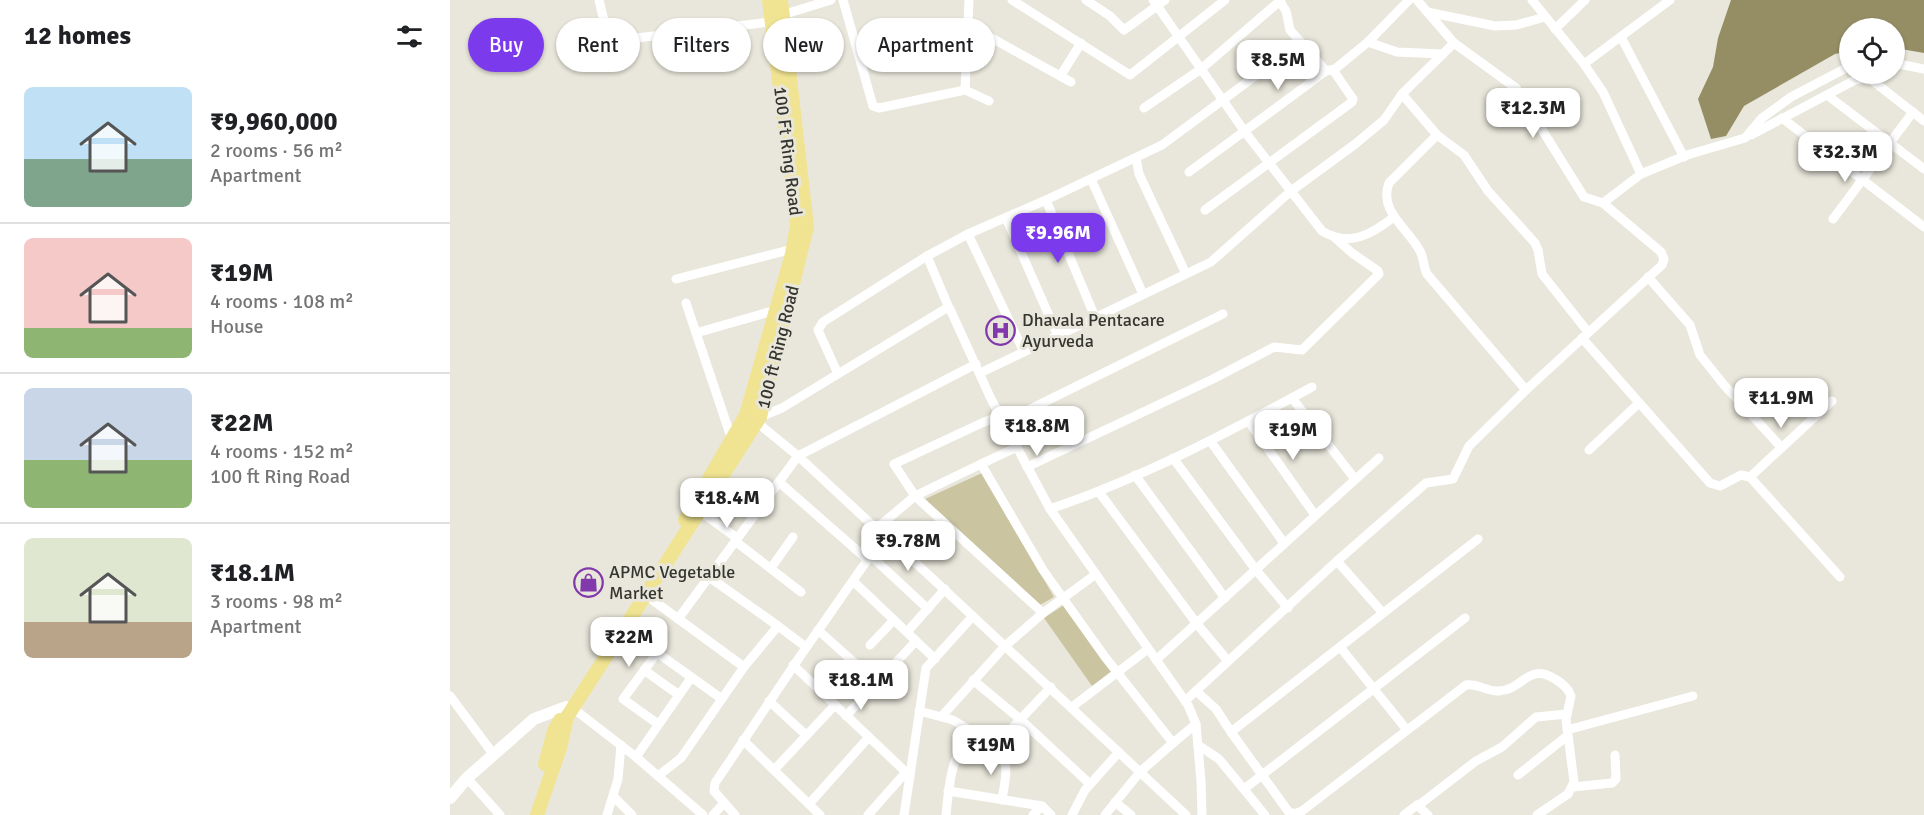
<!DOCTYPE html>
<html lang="en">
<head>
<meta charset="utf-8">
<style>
	body { margin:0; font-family:Signika,sans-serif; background:#f2f2f2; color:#202124; height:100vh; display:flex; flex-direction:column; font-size:22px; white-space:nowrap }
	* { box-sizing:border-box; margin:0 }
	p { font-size:20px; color:#757577 }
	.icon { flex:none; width:33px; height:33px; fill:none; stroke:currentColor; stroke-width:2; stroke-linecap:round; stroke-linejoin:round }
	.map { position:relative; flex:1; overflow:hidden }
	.side { display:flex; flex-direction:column; background:#fff; width:450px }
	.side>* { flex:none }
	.guide { position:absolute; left:18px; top:18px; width:570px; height:54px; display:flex; gap:12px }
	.buttons { position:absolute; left:1389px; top:18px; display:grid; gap:12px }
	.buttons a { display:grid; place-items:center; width:66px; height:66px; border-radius:50%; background:#fff; box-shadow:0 2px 4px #0004; font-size:30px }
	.price { position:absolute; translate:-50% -51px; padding:0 14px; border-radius:12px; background:#fff; color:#222; font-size:20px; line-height:39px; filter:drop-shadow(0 2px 3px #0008) }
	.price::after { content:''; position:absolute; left:50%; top:36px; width:18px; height:14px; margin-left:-9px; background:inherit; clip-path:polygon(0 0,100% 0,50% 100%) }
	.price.current { background:#7c3aed; color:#fff }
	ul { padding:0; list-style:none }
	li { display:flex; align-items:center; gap:18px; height:150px; padding:0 24px }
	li+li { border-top:2px solid #e0e0e0 }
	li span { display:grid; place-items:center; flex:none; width:168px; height:120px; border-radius:9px; color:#555 }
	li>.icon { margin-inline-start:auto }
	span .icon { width:72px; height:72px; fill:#fffc; stroke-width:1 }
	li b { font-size:26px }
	h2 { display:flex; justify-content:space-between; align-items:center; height:72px; padding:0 24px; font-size:26px }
	.pill { padding:0 21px; border-radius:27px; background:#fff; box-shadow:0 2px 4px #0004; font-size:21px; line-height:54px }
	.pill.current { background:#7c3aed; color:#fff }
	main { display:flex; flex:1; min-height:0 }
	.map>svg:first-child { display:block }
</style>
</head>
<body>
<main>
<section class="side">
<h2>12 homes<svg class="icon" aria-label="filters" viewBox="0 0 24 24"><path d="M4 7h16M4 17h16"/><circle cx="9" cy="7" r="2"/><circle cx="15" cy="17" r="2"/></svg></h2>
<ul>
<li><span style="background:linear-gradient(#bfe0f5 60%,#7fa58c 0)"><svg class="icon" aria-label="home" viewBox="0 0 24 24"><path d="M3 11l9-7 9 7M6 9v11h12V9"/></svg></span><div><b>₹9,960,000</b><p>2 rooms · 56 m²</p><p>Apartment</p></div></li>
<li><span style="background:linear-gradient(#f6c9c9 75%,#8fb573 0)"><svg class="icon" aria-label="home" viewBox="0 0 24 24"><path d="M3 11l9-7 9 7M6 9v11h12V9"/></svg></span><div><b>₹19M</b><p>4 rooms · 108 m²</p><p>House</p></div></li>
<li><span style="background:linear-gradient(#c9d6e8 60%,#8fb573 0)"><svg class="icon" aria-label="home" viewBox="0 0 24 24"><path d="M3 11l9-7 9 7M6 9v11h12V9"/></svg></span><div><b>₹22M</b><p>4 rooms · 152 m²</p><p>100 ft Ring Road</p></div></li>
<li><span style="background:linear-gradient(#dfe7d0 70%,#b9a48a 0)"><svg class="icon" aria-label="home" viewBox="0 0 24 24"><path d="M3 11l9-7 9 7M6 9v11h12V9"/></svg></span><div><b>₹18.1M</b><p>3 rooms · 98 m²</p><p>Apartment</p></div></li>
</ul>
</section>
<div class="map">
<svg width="1474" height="815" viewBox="0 0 1474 815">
	<rect width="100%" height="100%" fill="#e9e7db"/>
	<g fill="#cac4a1">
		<path d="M532,473L604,597L590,605L475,499Z"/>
		<path d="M614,605L662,672L642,686L594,618Z"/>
	</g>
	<path fill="#958e65" d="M1281,0H1474V53L1445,48L1444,28H1400L1399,51L1385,54L1294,106L1276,136L1261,139L1248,99L1263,67L1268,38Z"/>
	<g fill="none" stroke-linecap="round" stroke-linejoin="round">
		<g stroke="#fff" stroke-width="9">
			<path d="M149,0C153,15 154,34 170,40L321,22"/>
			<path d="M393,0L423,106L429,108L515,90L539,101"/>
			<path d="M562,0L680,75L775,0"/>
			<path d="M636,0L660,16L674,30L715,0"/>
			<path d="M703,0L795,132L872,231C899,248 922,234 944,217"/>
			<path d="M829,0L836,11L840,30L876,71L885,69L918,42L947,52L993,54"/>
			<path d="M1082,0L1134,64L1153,92L1191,174"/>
			<path d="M977,12L1045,26L1066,25L1095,17"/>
			<path d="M332,15L381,0"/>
			<path d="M516,24L621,82"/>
			<path d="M1105,29L1135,0"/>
			<path d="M1171,37L1234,157"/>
			<path d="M918,42L959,0"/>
			<path d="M1444,63L1474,69"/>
			<path d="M1134,64L1220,0"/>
			<path d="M611,75L631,43"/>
			<path d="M515,90L519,0"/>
			<path d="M952,94L987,135L1014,155L1038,191L1085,243L1088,250L1092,274L1138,332"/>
			<path d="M1377,95L1474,169"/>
			<path d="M694,108L751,69L831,0"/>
			<path d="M1332,118L1474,227"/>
			<path d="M987,135L939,183C928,211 958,228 970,251C974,258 973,266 977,274L1076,390"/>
			<path d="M1301,135L1405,80L1415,78L1423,81L1474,121"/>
			<path d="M686,158L689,174L736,274"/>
			<path d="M739,172L876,71"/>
			<path d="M641,179L693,294"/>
			<path d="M596,200L645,317"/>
			<path d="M1153,203L1191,174L1237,155L1295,138L1312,118L1341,97L1400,66"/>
			<path d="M755,210L902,102L903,99L883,70"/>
			<path d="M556,218L608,336"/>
			<path d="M1383,219L1463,112"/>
			<path d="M518,234L574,352"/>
			<path d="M477,256L499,308"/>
			<path d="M1198,277L1240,325L1250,355L1274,385L1331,447"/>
			<path d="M226,279L343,249"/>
			<path d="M236,303L282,440"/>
			<path d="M246,333L326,310"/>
			<path d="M1132,338L1260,483L1270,486L1291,475L1300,477L1390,577"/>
			<path d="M530,373L761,262L841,191L904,145L934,120L952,94L1004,43"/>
			<path d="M388,374L368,330L373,322L477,256L518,234L596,200L712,145L850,43"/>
			<path d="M842,398L905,479"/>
			<path d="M310,417L332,408L495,309H500L541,399L600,509L738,705L746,724L751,781L752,815"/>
			<path d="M304,420L348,456L434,536L469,566L736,815"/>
			<path d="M799,422L865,515"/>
			<path d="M761,442L834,543"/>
			<path d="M1139,450L1189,403"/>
			<path d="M723,458L806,570L838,608"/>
			<path d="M531,464L567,447"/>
			<path d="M577,467L763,379L824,347L852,350L929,274L928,271L902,253L883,236"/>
			<path d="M685,475L775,598"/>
			<path d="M1300,477L1382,401"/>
			<path d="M329,482L418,560"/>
			<path d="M649,492L747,624L778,661"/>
			<path d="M600,509C692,478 777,433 862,387"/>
			<path d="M251,512L287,538"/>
			<path d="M427,528L465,496L531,464L593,570L655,657L723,743L690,772L655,815"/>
			<path d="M285,541L351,592"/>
			<path d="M421,556L478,609"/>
			<path d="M887,561L933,613"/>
			<path d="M321,568L343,537"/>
			<path d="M259,577L328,626"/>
			<path d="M403,581L485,659"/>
			<path d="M193,593L294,667L328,626L356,647"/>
			<path d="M593,613L465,496L444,464L534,422L550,416L564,417L773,314"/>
			<path d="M228,619L348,456L526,364"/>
			<path d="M174,629L272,699"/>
			<path d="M368,630L427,683"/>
			<path d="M457,632L495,589"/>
			<path d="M420,645L444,620"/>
			<path d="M890,647L957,730"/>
			<path d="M207,653L173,699L208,724"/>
			<path d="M706,660L929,458"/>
			<path d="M343,665L460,776"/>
			<path d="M194,670L229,695"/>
			<path d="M523,680L570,719L640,784"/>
			<path d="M746,691L766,709L781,732L838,811L844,814L852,811L1016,685C1028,683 1037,692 1049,691C1073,690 1078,662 1105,679C1112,683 1118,688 1121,696L1116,719L1124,782L1118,794L1087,815"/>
			<path d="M0,696L44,755"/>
			<path d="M319,701L356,735"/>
			<path d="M735,701L887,561L976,483L1003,479L1019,446L1076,390L1212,265L1214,259L1211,252L1153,203L1134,197L1066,88L1004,43L967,0"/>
			<path d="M622,707L698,649"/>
			<path d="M124,709L186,757L253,815"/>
			<path d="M469,711L503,720L526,734"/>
			<path d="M396,716L466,641"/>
			<path d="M492,716L555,646L593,613L646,574"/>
			<path d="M1117,730L1243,696"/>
			<path d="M781,732L1028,539"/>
			<path d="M293,740L370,815"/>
			<path d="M723,743L746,724"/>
			<path d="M748,745L769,759L815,815"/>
			<path d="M544,747C562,763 555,778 552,800"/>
			<path d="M186,757L241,678"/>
			<path d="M324,770L385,705"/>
			<path d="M1068,775L1117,736"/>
			<path d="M208,776L231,758L294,667"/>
			<path d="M17,778L50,815"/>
			<path d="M1123,787L1162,783L1166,779L1165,755"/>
			<path d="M794,789L1015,618"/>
			<path d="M498,791L592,806L601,815"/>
			<path d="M164,797L182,815"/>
			<path d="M665,802L681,815"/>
			<path d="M359,804L419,737"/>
			<path d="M969,805L1026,761L1052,747L1086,717L1117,714"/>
			<path d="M157,815L168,779L171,745"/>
			<path d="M263,815L274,803"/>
			<path d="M285,815L264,791L265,783L351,655L434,536"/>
			<path d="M418,815L456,772"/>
			<path d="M454,815L476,668L523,616"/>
			<path d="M496,815C499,788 500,749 526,734L544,747L601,687"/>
			<path d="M583,815L592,806"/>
			<path d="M622,815L635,790L669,752"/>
			<path d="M954,815L967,805L978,815"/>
		</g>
		<path stroke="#fff" stroke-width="12" d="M0,798L17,778L84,719L116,707L124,709"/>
		<g stroke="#f0e391" stroke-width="14">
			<path d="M235,520L296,415L342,254L347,225L319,0"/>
			<path d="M95,764L104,731L110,720"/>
			<path d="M87,815L110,748L117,717L310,417L357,227L331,0"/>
		</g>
	</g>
	<defs>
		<symbol id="hospital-ring" viewBox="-11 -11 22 22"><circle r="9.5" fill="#e9e7db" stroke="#8139ac" stroke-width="1.5"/><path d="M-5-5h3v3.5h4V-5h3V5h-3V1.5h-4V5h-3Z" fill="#8139ac"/></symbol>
		<symbol id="shop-ring" viewBox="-11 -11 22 22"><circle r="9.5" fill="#e9e7db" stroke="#8139ac" stroke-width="1.5"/><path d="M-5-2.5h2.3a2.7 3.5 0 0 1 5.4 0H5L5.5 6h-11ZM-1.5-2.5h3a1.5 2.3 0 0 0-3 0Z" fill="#8139ac"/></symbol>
	</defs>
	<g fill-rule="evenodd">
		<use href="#hospital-ring" x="534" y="314" width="33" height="33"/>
		<use href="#shop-ring" x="122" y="566" width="33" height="33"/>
	</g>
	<g text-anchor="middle" stroke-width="6" stroke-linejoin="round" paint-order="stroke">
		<g font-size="18" fill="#363631" stroke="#e9e7db">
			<text transform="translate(338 151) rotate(83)" y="6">100 Ft Ring Road</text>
			<text transform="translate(328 347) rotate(-76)" y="6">100 ft Ring Road</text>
		</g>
		<g font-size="18" fill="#363631" stroke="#e9e7db" text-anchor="start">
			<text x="572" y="326">Dhavala Pentacare<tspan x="572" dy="21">Ayurveda</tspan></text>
			<text x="159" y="578">APMC Vegetable<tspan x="159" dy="21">Market</tspan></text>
		</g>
	</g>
</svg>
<div class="buttons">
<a><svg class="icon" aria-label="locate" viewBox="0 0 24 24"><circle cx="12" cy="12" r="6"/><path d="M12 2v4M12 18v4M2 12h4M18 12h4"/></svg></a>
</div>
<b class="price" style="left:828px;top:91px">₹8.5M</b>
<b class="price" style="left:1083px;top:139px">₹12.3M</b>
<b class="price" style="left:1395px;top:183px">₹32.3M</b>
<b class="price current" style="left:608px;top:264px">₹9.96M</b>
<b class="price" style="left:1331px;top:429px">₹11.9M</b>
<b class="price" style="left:587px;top:457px">₹18.8M</b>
<b class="price" style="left:843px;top:461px">₹19M</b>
<b class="price" style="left:277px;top:529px">₹18.4M</b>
<b class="price" style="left:458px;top:572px">₹9.78M</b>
<b class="price" style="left:179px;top:668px">₹22M</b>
<b class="price" style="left:411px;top:711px">₹18.1M</b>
<b class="price" style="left:541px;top:776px">₹19M</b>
<div class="guide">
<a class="pill current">Buy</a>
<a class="pill">Rent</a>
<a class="pill">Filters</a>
<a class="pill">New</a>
<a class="pill">Apartment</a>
</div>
</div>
</main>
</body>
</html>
